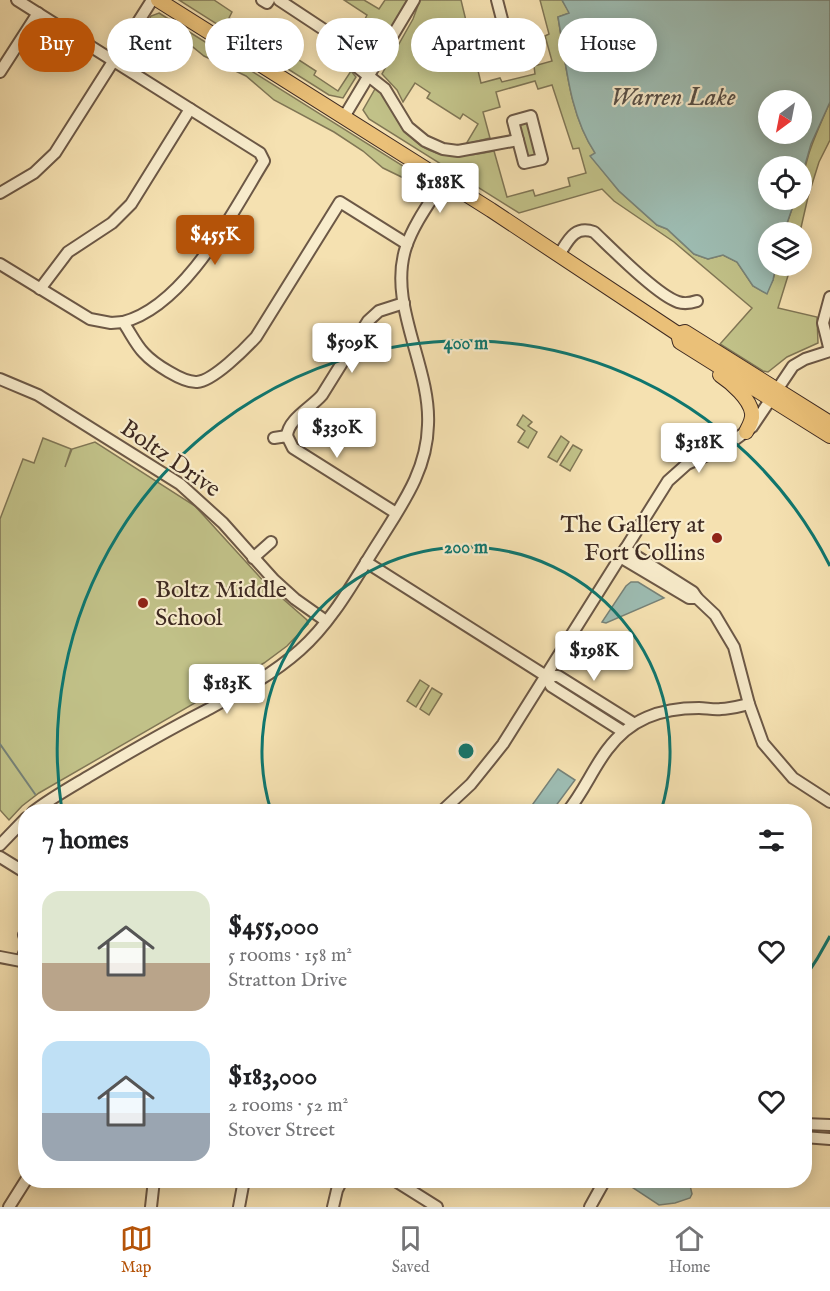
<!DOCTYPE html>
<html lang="en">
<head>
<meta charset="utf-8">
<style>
	body { margin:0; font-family:"IM FELL English",serif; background:#f6f6f6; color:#202124; height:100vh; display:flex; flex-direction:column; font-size:22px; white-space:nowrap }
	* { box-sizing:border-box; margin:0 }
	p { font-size:20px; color:#757577 }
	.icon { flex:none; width:33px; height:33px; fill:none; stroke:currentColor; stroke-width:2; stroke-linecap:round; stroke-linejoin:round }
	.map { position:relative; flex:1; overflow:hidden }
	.details { position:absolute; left:18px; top:804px; width:794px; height:384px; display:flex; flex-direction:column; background:#fff; border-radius:24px; box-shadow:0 3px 15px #0003 }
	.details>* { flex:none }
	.banner { position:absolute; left:18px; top:18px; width:795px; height:54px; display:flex; gap:12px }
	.needle { width:39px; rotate:212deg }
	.buttons { position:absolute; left:758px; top:90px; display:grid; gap:12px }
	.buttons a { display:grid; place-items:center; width:54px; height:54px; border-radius:50%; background:#fff; box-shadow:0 3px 15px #0003; font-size:30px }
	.price { position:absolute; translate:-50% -51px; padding:0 14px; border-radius:6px; background:#fff; color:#222; font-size:20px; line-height:39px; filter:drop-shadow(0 2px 3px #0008) }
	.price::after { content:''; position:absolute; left:50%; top:36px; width:18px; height:14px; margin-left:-9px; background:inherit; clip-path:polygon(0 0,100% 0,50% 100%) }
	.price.on { background:#b45309; color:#fff }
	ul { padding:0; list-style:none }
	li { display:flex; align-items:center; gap:18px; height:150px; padding:0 24px }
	li span { display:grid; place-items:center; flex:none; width:168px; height:120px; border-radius:18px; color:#555 }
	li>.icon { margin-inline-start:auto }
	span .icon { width:72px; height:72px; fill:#fffc; stroke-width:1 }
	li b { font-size:26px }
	h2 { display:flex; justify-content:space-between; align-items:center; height:72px; padding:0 24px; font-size:26px }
	.tag { padding:0 21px; border-radius:27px; background:#fff; box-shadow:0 3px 15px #0003; font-size:21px; line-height:54px }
	.tag.on { background:#b45309; color:#fff }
	.dock { display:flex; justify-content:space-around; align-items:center; height:84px; border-top:2px solid #e0e0e0; background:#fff; font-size:16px; color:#757577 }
	.dock a { display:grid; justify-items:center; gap:3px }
	.dock .on { color:#b45309 }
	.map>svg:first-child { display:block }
</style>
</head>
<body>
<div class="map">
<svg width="830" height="1207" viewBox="0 0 830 1207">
	<rect width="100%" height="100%" fill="#f5e1b1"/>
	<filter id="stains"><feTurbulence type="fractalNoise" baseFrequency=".00333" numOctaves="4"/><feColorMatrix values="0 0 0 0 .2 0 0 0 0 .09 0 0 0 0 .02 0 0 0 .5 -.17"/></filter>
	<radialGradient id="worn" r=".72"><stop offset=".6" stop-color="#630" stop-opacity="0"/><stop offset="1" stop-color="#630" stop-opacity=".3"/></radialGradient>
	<g fill="#c1c188" stroke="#807655" stroke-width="1.5">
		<path d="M179,0H214L232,12L229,18L257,36L259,34L316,71L314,75L338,91L351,71L356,77L343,98L329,95Z"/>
		<path d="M344,0H364L379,9L385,0H407L402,13L386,35L364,21L367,15Z"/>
		<path d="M420,0H461L481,83L500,78L502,82L535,74L534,66L552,61L545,36L549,34L540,0H562L570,13L558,17C566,63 569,115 596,154L591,156L619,191L657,225L667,229L694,254L708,259L723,255L737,262L753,286L766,293L773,280L776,266H791L778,308L817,317L818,343L787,357L768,372L763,371L720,344L752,308L674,242L614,201L602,189L519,213L369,119L363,110L375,89H378C388,99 393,112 401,124C425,161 456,159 494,151L507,197L533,190L535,196L570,186L568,178L586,173L579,148L573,149L552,85L538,89L535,81L496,92L500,107L483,112L490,138L466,144L478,124L463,114L460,119L427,98L430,93L415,83L403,102L397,90L382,74L413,19Z"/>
		<path d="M159,13L427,181L429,184L425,191L418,185L383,168L363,151L334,132L274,100L246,76L204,56L172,30L147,23L151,16Z"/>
		<path d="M830,102V140L819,162L808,197L800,232H784L795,200H801C801,164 816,134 830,102Z"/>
		<path d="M528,122L537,155L527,157L518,124Z"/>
		<path d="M523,415L532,422L528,426L537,432L528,448L518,442L525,431L517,425Z"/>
		<path d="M561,436L569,442L557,462L548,457Z"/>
		<path d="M43,438L71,449L65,467L72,449L95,442L195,506L267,585L307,620L308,624L287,646L264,663L39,793L22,806L9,820L0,810V519L23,459L34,463Z"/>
		<path d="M573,445L582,450L570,471L560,465Z"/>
		<path d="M420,680L429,686L416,707L407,701Z"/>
		<path d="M432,688L442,694L429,715L420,709Z"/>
	</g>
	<g fill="#9dbcb2" stroke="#778278" stroke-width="1.5" fill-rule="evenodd">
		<path d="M562,0H830V102L811,144L801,179V166H768V200H795L784,232H768V266H776L773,280L767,294L753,286L737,262L723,255L708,259L694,254L667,229L657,225L619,191L590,156L595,153C569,114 566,63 558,17L569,13ZM801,100V134H768V100Z"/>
		<path d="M631,582H638L664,598L606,623L602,622L626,586Z"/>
		<path d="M558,769L575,780L552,811H535L530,808Z"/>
		<path d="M625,1181C647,1184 668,1180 689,1181L692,1194L690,1198L675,1203L659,1205L624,1182Z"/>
	</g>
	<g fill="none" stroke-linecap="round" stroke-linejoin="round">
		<path stroke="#778278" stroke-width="2" d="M0,744L35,794"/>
		<defs>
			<g id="minor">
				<path d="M17,0L260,153L264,161C232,213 185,306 123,322"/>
				<path d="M262,0L267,3L269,0"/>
				<path d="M279,0L329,33L352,63L385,89L408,127L425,141L443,149L458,151L518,140"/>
				<path d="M497,0L504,27"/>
				<path d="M504,27L513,28L517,44L501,48L497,32Z"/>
				<path d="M0,72L38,13"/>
				<path d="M531,116L542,159L524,163L513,121Z"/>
				<path d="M344,117L414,0"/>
				<path d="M0,193L34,173L55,153L152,0"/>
				<path d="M559,255C568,241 574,225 594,232C612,249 657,295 678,302C684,304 691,303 697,301"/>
				<path d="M0,264L90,319L111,323L123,322C130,332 136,345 144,353C153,363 183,383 197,382C213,381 245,349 256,337L340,202L407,244"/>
				<path d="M40,289L68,252L112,223L131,204L190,109"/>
				<path d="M830,351L823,323L830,297"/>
				<path d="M0,379L38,395L180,484L223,523L274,580L295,599L326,621"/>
				<path d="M287,436C288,419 312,407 322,395L368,321L379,311L404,303"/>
				<path d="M274,438L287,436L293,448L396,513"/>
				<path d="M625,549L693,592L697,598L715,615L734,647L749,704L763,743L793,778L830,802"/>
				<path d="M620,557L689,598H697"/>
				<path d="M253,558L271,542"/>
				<path d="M366,562L546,676L551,686L622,731"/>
				<path d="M546,676H558L633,723"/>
				<path d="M33,812C51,798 71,787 91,775C128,753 166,731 205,711C238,693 272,675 300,650C334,620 356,577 380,540C403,503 427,470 428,425C431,366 387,304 406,247C414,223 431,201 444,180"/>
				<path d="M441,812L471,784L503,744L668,481L687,464L725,447L752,427L793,366L805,359L830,351"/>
				<path d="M567,812C583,793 592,770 607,750C630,719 660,708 699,708C706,708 714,710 721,709C730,709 740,706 749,704"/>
				<path d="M0,845L26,818"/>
				<path d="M0,857L26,873"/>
				<path d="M26,932L24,935L26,939"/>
				<path d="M0,957L26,962"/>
				<path d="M21,961L26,949"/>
				<path d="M804,1124L830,1125"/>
				<path d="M804,1137L830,1139"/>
				<path d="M394,1180L437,1207"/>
				<path d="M9,1207L26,1180"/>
				<path d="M151,1207L154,1180"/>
				<path d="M239,1207L244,1180"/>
				<path d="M333,1207L337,1190L342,1180"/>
				<path d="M590,1207L605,1180"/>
			</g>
			<g id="major">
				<path d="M158,0L491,210L678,334L680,342L830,436"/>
				<path d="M678,334L685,332L830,423"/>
				<path d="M720,375C732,383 750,399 752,413C753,420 749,426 746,432"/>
			</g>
		</defs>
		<use href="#minor" stroke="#6c5846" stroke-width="14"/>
		<use href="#major" stroke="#3e2a22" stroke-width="16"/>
		<use href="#minor" stroke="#f8eccc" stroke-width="10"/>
		<use href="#major" stroke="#eac078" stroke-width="14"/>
	</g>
	<g fill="none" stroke="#0f766e" stroke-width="3">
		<path d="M271 811A204 204 0 1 1 661 811"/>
		<path d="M830 936A408 408 0 0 1 804 979M62 811A408 408 0 0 1 830 566"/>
	</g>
	<g fill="#8f2418" stroke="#f8eccc" stroke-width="2">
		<circle cx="717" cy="538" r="6"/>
		<circle cx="143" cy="603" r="6"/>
	</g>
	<g text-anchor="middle" stroke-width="4.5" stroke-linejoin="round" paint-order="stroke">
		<g font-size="24" fill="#3e2a22" stroke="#f8eccc">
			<text transform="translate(171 458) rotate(35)" y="8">Boltz Drive</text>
		</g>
		<g font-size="24" fill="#3e2a22" stroke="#f8eccc" text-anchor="end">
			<text x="705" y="532">The Gallery at<tspan x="705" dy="28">Fort Collins</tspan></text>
			<text x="155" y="597" text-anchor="start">Boltz Middle<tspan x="155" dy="28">School</tspan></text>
		</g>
		<g font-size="26" font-style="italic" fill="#564e46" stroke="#f8eccc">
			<text x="673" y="105">Warren Lake</text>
		</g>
	</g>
	<circle cx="466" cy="751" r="9" fill="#0f766e" stroke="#f8eccc" stroke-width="3"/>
	<g font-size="18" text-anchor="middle" font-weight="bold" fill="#0f766e" stroke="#f8eccc" stroke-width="4.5" stroke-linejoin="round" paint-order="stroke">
		<text x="466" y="349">400 m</text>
		<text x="466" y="553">200 m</text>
	</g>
	<rect width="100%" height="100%" filter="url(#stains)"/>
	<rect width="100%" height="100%" fill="url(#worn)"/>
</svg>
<div class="buttons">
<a><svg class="needle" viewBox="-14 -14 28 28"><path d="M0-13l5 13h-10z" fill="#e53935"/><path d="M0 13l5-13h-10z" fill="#757577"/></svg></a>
<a><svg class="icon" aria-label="locate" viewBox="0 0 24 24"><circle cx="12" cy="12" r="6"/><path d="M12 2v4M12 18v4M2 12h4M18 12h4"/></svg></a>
<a><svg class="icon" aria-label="layers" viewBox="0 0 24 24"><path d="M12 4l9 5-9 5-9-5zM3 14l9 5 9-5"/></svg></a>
</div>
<b class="price" style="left:440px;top:214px">$188K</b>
<b class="price on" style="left:215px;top:266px">$455K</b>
<b class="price" style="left:352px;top:374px">$509K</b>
<b class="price" style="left:337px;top:459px">$330K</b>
<b class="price" style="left:699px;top:474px">$318K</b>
<b class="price" style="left:594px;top:682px">$198K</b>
<b class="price" style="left:227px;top:715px">$183K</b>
<div class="banner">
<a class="tag on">Buy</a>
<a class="tag">Rent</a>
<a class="tag">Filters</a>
<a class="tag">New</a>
<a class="tag">Apartment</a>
<a class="tag">House</a>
</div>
<section class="details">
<h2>7 homes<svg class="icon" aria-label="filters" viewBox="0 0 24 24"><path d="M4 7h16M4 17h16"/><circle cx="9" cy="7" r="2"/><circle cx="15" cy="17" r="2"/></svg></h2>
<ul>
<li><span style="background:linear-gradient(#dfe7d0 60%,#b9a48a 0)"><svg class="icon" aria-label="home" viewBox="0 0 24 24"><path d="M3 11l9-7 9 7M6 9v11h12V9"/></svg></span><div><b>$455,000</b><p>5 rooms · 158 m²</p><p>Stratton Drive</p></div><svg class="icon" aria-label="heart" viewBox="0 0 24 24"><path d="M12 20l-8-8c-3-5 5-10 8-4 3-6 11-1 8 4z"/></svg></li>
<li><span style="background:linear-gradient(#bfe0f5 60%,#9aa5b1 0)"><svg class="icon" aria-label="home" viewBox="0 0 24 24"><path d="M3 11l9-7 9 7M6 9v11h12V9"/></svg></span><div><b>$183,000</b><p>2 rooms · 52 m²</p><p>Stover Street</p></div><svg class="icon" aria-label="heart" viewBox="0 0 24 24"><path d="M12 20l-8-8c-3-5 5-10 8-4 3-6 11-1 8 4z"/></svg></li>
</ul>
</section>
</div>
<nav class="dock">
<a class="on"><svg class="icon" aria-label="map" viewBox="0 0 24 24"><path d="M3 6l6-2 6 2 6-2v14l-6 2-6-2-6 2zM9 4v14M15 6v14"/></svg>Map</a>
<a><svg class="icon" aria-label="saved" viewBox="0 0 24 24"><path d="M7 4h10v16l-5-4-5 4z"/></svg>Saved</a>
<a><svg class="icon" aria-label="home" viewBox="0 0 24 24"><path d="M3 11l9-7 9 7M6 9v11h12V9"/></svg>Home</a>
</nav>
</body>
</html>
